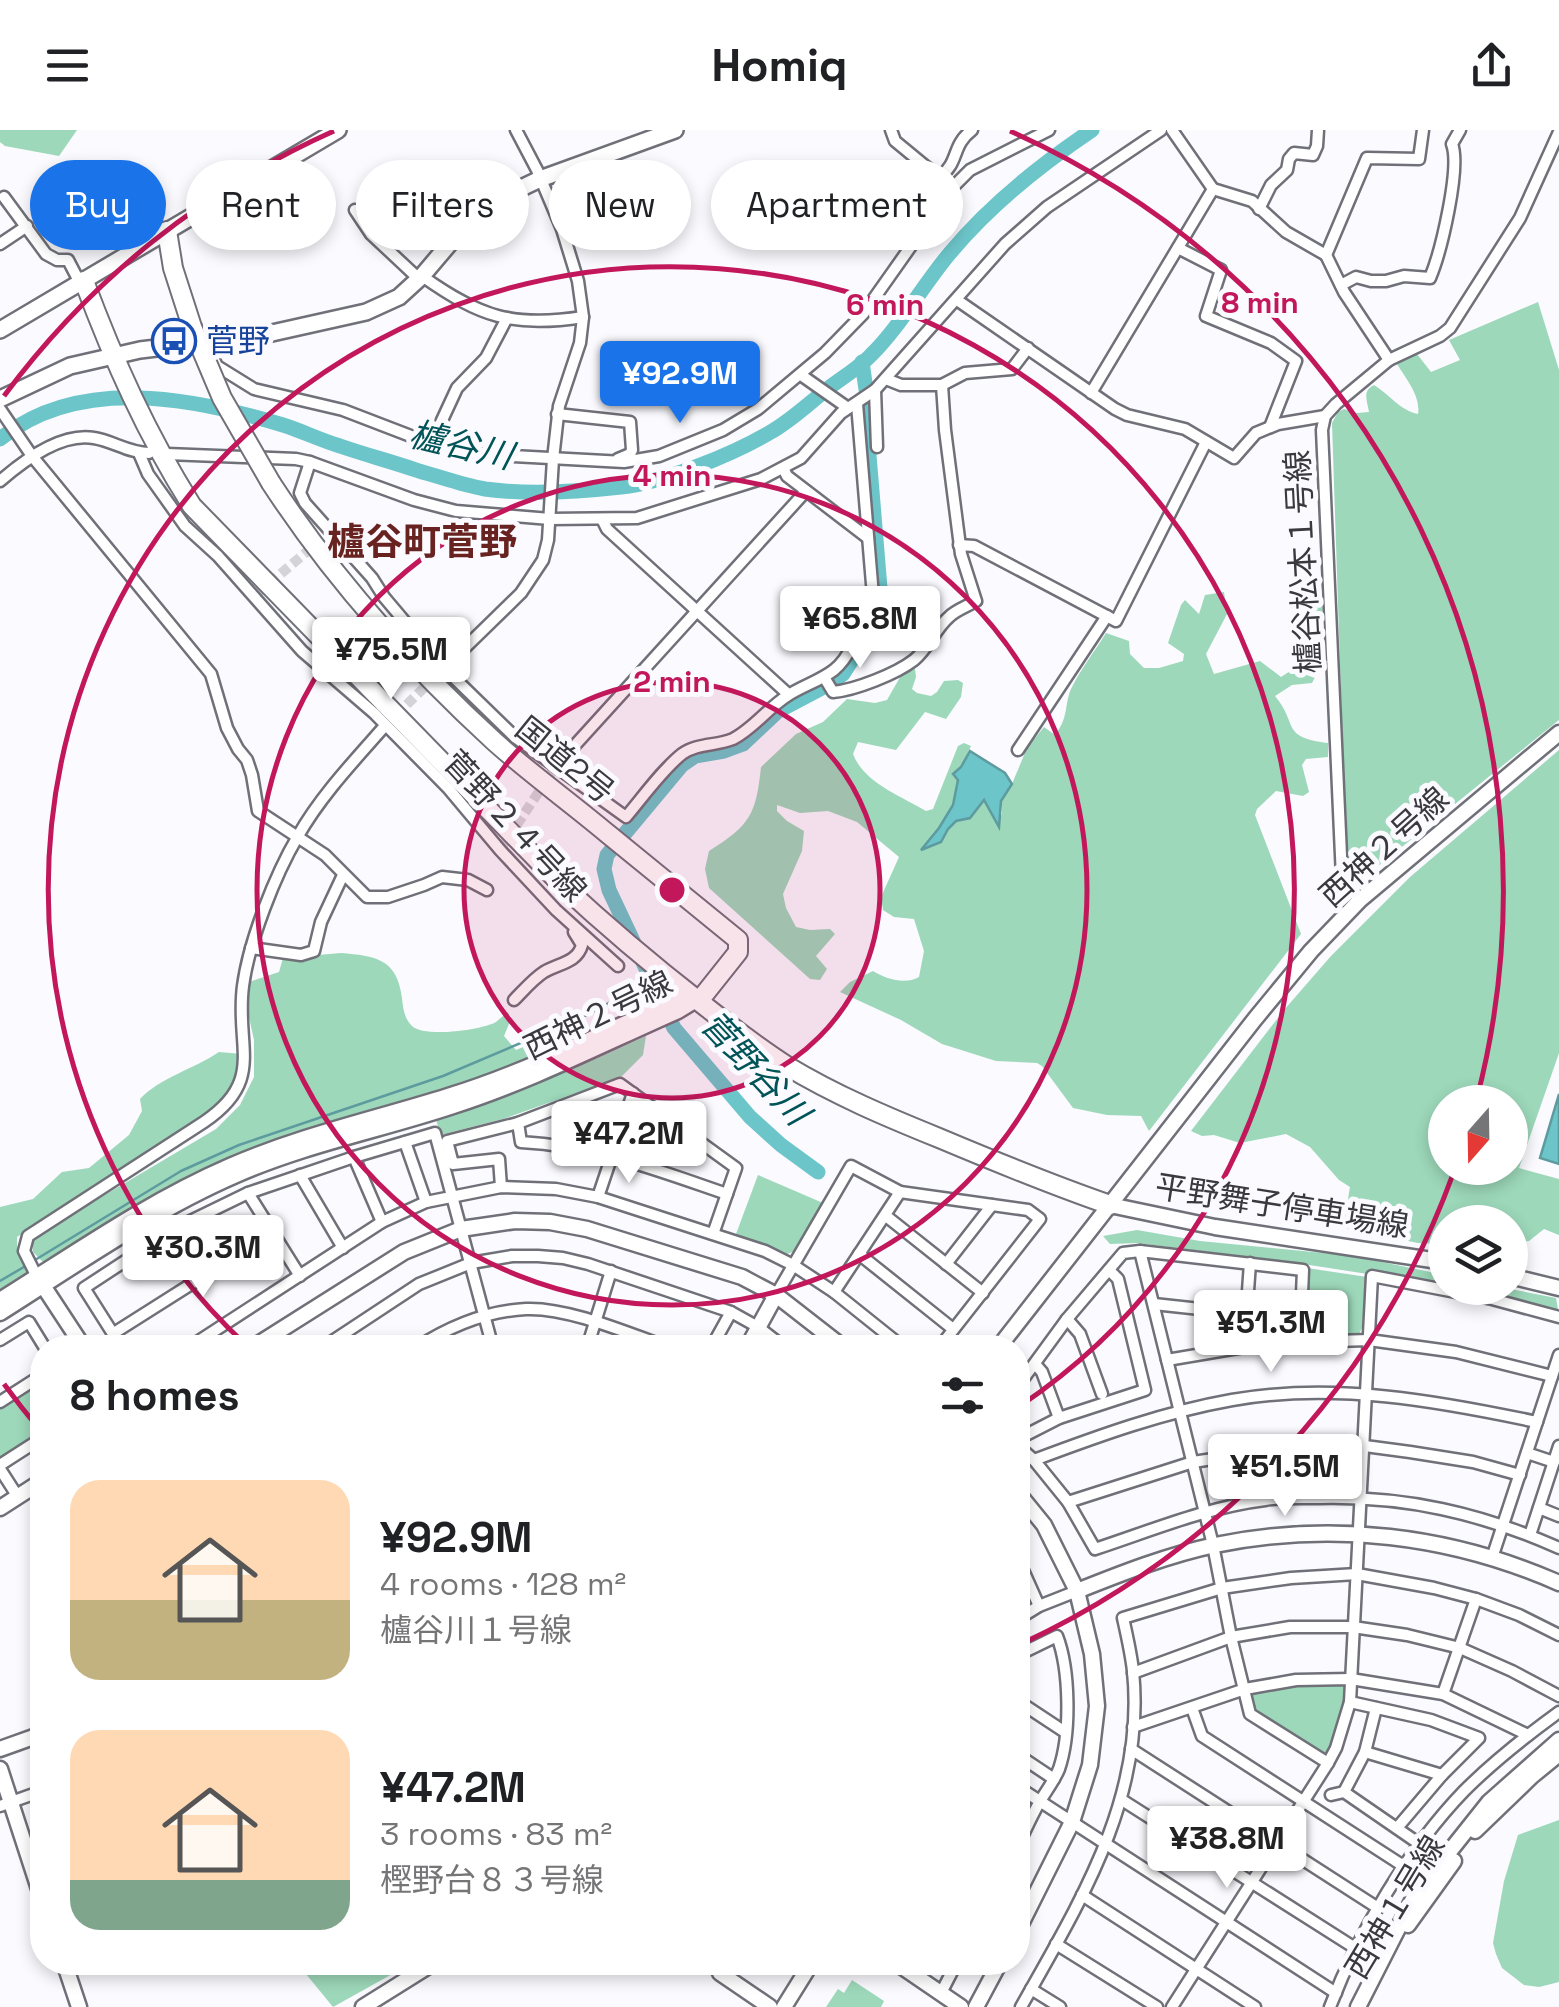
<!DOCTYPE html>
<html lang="en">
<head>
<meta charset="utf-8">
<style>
	body { margin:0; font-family:"Space Grotesk","Noto Sans JP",sans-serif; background:#f2f2f2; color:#202124; height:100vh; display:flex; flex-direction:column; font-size:38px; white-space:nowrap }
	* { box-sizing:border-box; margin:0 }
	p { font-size:32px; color:#757577 }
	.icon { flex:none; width:55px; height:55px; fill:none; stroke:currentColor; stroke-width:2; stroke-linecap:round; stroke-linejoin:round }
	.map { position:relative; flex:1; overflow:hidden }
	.panel { position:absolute; left:30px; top:1205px; width:1000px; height:640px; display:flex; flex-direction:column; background:#fff; border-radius:40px; box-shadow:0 5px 15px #0003 }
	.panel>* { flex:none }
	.hud { position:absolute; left:30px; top:30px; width:1000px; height:90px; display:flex; gap:20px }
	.needle { width:65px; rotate:200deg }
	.controls { position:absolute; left:1428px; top:955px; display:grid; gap:20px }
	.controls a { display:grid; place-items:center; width:100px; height:100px; border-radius:50%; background:#fff; box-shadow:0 5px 15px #0003; font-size:50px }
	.price { position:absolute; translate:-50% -85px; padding:0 22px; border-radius:10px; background:#fff; color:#222; font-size:32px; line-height:65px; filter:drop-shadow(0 2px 5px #0008) }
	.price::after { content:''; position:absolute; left:50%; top:60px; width:30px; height:22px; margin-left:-15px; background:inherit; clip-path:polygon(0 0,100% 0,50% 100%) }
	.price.selected { background:#1a73e8; color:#fff }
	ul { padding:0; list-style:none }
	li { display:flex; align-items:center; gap:30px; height:250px; padding:0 40px }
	li span { display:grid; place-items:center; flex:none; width:280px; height:200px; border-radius:30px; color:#555 }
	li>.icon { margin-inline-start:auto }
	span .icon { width:120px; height:120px; fill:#fffc; stroke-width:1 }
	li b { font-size:42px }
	h2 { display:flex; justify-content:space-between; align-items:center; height:120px; padding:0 40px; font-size:42px }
	.pill { padding:0 35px; border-radius:45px; background:#fff; box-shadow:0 5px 15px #0003; font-size:35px; line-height:90px }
	.pill.selected { background:#1a73e8; color:#fff }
	header { display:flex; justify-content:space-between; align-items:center; height:130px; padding:0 40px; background:#fff; font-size:45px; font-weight:700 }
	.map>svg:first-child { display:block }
</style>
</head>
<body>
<header><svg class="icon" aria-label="menu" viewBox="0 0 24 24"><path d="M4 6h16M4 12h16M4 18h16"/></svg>Homiq<svg class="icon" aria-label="share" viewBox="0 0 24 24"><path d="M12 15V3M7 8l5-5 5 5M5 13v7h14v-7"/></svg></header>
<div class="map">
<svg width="1559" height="1877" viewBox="0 0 1559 1877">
	<rect width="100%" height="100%" fill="#fafaff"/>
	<g fill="#9dd8ba" fill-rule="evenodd">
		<path d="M0,0H77L59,26L5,16L0,12Z"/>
		<path d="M1538,172L1559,240V590L1361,750L1353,751L1347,746L1332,293L1338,282L1344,279L1357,283L1369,282C1367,270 1362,261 1374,255C1390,265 1401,281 1418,284C1421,266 1406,249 1397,234L1417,224L1431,242L1460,230L1449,210Z"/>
		<path d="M1303,461L1317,462L1322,467C1323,495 1327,527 1312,553L1292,555L1275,566C1299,595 1280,607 1328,613V627L1306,629L1302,635L1309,662L1303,666L1276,661L1257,679L1255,685L1301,804L1149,1001L1141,986L1107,985L1073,978L1042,936L1037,933L996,931L942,914L901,890L840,862L850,852L873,841C886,849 905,855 919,847L924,821L914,789L894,787L883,780L881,767L899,727L857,692L828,681L800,683L777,675V681L787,691L804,701L802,721L783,764L786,778L796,797L810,800L830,799L835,804L816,826L827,839L820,850L810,849L709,758L705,739L709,721C750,695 756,685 761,637L796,604L823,592L847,569L875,573L887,570L903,542L909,538L915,539L916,547L912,559L917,563L931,566L937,562L944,551L958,550L963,553L961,567L946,589L925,582L896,620L858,612L853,624C864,653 901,666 926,681L933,679L958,616L964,613L971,616L961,637L953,643L958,650L953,675L939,698L922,718L941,712L948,699L956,691L970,688L985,669L998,695L1002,683L1001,671L1012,654L1027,618L1044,597L1055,605C1069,587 1064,576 1071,559C1080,540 1095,521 1106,503L1129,511L1130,524L1144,538H1159L1183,531L1184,524L1168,513L1181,475L1185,470L1199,484L1205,465L1224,462L1227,484L1206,524L1214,544L1260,531L1281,547L1298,536L1301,531L1298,499L1301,485L1297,466Z"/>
		<path d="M1559,620V923L1519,1038L1559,1049V1105L1544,1099L1529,1111L1510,1114V1092H1445V1114L1418,1113L1343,1098L1350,1057L1339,1050L1310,1017L1286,1004L1240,1013L1214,1005L1202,1006L1191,1001L1284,880L1331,826L1410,747ZM1445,972H1510V1038H1445Z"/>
		<path d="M341,823C375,826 397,828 402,868C403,878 404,888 412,896C424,908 482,900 496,892C500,889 504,885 508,882L511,889L504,906L516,920L567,899L570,910L481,947L291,1003L196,1042L45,1134L33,1122L32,1110L39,1104L216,999L240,975L254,947V910L247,878L249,852L279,842L283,828Z"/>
		<path d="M646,906L643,925L621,947L503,989L440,1005L436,989C510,965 575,939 646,906Z"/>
		<path d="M219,922L242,924C239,944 234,961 221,977L17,1107V1123L29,1144L0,1164V1077L33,1069L62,1042L89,1038L129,1005L142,981L140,969C161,947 194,939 219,922Z"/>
		<path d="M758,1045L823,1073L797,1120L785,1125L736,1104Z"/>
		<path d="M1137,1100L1200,1111L1353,1126L1445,1145V1156L1303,1134L1137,1113L1110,1114L1103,1106Z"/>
		<path d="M1307,1138L1367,1147L1362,1198L1357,1208H1307L1304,1205Z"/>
		<path d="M1455,1158H1505L1556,1168L1559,1185Z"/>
		<path d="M42,1249V1304L0,1329V1277Z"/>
		<path d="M1346,1553L1349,1558L1342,1592L1330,1624L1324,1625L1257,1584L1252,1564L1295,1554Z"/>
		<path d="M1559,1690V1852L1539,1857L1524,1855L1502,1838L1496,1824L1493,1813L1504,1751L1518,1705Z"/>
		<path d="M297,1833H412L333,1877Z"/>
		<path d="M852,1850L884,1871L881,1877H826L838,1859L844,1863Z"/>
	</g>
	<g fill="#6cc5c9" stroke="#5d9b9f" stroke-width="2.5">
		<path d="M970,621L1005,643L1012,654L1001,671L999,697L984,670L970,688L956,691L948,699L941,712L921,720L939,698L953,675L958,650L953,644L961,637Z"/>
		<path d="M1559,964V1034L1540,1028Z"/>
	</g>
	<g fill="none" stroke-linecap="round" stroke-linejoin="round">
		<g stroke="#5d9b9f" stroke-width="2.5">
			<path d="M35,1130L181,1041L239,1015L443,946L589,884L637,857L644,839"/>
			<path d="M0,1151L29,1134"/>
		</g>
		<g stroke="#6cc5c9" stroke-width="15">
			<path d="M0,309C79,245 194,268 283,295C302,301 320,310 340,316C366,325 393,332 419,341C441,347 462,355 485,359C529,365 576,362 621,357C665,352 731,325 769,303C791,291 810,272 830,257C843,247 860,237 871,225C899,198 923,155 950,123C990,75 1040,35 1092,0"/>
			<path d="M818,1042L781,1015L750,987L674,898L609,760L604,739L607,725L682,635L695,626L724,621L743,614L778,581L833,552L843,544L872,499L881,470L868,313L869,280L862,232"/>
		</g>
		<g stroke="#d4d4d8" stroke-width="10" stroke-dasharray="10 5" stroke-linecap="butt">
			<path d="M258,463L323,408"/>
			<path d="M396,585L434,548"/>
			<path d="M500,720L556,636"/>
		</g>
		<defs>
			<g id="street">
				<path d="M891,0L895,11L952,58"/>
				<path d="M1172,0L1213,59L1252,71L1286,102L1326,125"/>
				<path d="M940,47C960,31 951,16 972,0"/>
				<path d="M4,67L46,124L57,130H68L80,153"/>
				<path d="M1259,79L1271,55L1287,40L1289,29L1294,23L1313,25L1317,16L1318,0"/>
				<path d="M355,80L371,104L419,149"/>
				<path d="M0,114L27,96"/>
				<path d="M1178,118L1221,140L1206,186L1271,213L1296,231L1270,297"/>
				<path d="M1326,125L1367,28L1419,29L1423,0"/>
				<path d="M1326,125L1344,162L1389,230"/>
				<path d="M422,146C480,187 513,198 583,187"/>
				<path d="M1341,155L1356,147L1371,151H1386L1404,146L1430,148C1441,122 1461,38 1452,14L1460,0"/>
				<path d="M957,170L1115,279L1127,285L1185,299L1234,328L1256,303L1278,294L1325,286"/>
				<path d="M213,228L217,236L254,259L343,280L455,323L624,332L659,326L723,300L758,279L825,223L863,184L952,58L970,40L1049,0"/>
				<path d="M801,245L848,278"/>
				<path d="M886,249L901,255H942L965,243L1012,239L1028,218"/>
				<path d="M875,260L877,317"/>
				<path d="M1091,263L1213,59"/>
				<path d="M0,279L32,326L211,544L227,598L238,619L247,630L252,645L258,681L325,725L367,767H388L424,755L442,747L468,750L487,760"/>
				<path d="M557,284L630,292L632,320L630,324L618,329"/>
				<path d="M431,314L457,258L486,228L507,188"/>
				<path d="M139,323L148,344L185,396L218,426L302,521L374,583L448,658L500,720L556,780L618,836"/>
				<path d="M167,324L296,329L310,332L414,370L456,381L550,389L637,388L761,349L801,328L841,283L875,260L1005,114L1047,77L1161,0"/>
				<path d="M310,332L300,363L305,373L372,448L384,467L444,538L516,608L626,687C643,667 662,640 682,624C697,613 717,616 733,609C753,599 768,578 787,566C802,556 820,551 834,540C852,526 866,487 873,466L857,274"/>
				<path d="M783,338L787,346L868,408"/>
				<path d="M0,351C23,331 61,302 94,308C113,311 129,323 149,323"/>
				<path d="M602,389L607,399L788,564"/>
				<path d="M959,415L974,416L1116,491L1206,312"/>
				<path d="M438,544L521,463L543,430L548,410L553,329L559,276L580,213L583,187L578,151L562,99L537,40L516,0"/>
				<path d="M824,547L833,562C855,560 896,544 914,530C928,519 935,499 949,487C956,480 968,476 976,471L961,424L945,300L942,255"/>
				<path d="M1018,620L1107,486"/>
				<path d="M556,636L806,361"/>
				<path d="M1360,770L1342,748L1322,300L1325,286L1336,274L1389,230L1440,206L1450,198L1520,88L1559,2"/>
				<path d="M251,818L301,825L314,821L321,792L343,745"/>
				<path d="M514,870C523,861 533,849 544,842C559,833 577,833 582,815L574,802"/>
				<path d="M518,993L521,1012C596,1016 657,1040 727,1064"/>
				<path d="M405,1012L426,1072"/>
				<path d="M354,1027L382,1092"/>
				<path d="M300,1045L343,1118"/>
				<path d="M501,1057L499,1029L453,1034L447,1011L518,993L620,954L736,1038L713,1104"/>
				<path d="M248,1063L300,1146"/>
				<path d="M598,1067L633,963"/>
				<path d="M886,1086L983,1163"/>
				<path d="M859,1124L953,1199"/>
				<path d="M946,1134L992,1075"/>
				<path d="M37,1147L24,1121L28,1106L204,992C266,950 235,917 243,856C249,811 275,745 298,706C320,667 353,632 383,598"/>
				<path d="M834,1162L900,1062"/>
				<path d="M776,1165L851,1036L900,1062L1028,1080L1040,1089L939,1218"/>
				<path d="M1154,1174L1246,1184"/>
				<path d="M1067,1189L1080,1204L1102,1264"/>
				<path d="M114,1203L272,1103"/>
				<path d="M0,1210L29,1192L45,1218"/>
				<path d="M1300,1212L1303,1140L1140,1121L1213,1415L1231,1507L1250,1584L1328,1633"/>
				<path d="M1244,1217L1250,1133"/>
				<path d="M122,1218L84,1158L174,1099L248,1063L354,1027L435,1003L493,1218"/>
				<path d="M188,1218L382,1092L426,1072L501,1057L556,1059L598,1067L765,1121L793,1135L834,1162L904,1218"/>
				<path d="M322,1218L419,1154L471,1133L512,1126H538L563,1128L588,1134L731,1182L758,1197L785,1218"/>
				<path d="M416,1218C450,1196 486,1181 526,1179C568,1177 630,1204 670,1218"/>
				<path d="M587,1218L611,1141"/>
				<path d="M711,1218L731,1182"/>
				<path d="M1167,1230L1244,1217L1300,1212L1369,1210L1456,1222L1552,1246"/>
				<path d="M1035,1234L1042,1242L1059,1288"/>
				<path d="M1018,1256L1067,1189L1123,1123L1140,1121"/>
				<path d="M0,1272L42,1245"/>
				<path d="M1537,1292C1438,1271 1334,1252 1232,1270C1164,1282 1098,1306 1034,1330L1068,1372L1095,1419C1150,1401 1207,1377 1265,1370C1283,1367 1302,1368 1319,1368C1405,1366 1481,1383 1559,1418"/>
				<path d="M1018,1309L1059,1288L1145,1260L1118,1149L1109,1140"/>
				<path d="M1018,1316L1034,1330"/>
				<path d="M1527,1323L1554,1332"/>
				<path d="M0,1335L42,1308"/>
				<path d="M0,1339L18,1367"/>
				<path d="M1068,1372L1193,1332L1292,1317L1365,1316L1410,1322L1473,1332L1520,1345"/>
				<path d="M1539,1378L1559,1386"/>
				<path d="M1530,1405L1559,1316"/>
				<path d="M1492,1428L1559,1225"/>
				<path d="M1018,1429L1039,1476"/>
				<path d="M1018,1489L1039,1476L1077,1461"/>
				<path d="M1018,1525L1057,1506C1070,1540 1071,1604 1059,1639C1054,1651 1046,1661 1039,1673C1031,1687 1025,1701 1018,1715"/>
				<path d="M1133,1543L1231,1507L1290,1497H1353L1407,1505L1460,1518L1512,1541L1559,1566"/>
				<path d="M1443,1564L1476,1469"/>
				<path d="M1018,1571L1065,1602"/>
				<path d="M1350,1572L1431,1590L1479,1608L1442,1645L1397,1698"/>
				<path d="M1192,1578L1202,1606L1405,1737"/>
				<path d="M1133,1597L1245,1559L1296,1550L1351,1549L1443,1564L1528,1605"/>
				<path d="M1131,1619L1378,1778"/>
				<path d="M1365,1622L1442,1645"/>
				<path d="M1018,1625L1054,1649"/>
				<path d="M1018,1657L1336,1863"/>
				<path d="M1344,1662L1365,1622L1376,1578"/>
				<path d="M1331,1665L1344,1662L1421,1715"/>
				<path d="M1122,1670L1355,1818"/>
				<path d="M0,1676L42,1661"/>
				<path d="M1082,1765L1255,1877"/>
				<path d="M1056,1814L1157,1877"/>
				<path d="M1031,1859L1060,1877"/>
				<path d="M941,1863L957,1832"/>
				<path d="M1021,1877C1080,1772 1146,1667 1133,1541C1131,1523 1127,1506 1123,1488L1222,1458L1291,1448L1357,1444L1434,1458L1476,1469L1519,1485L1559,1505"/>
				<path d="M1172,1877L1328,1633L1336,1618L1350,1572L1372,1146L1492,1169L1559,1187"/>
				<path d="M1330,1877C1358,1803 1409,1718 1464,1661C1493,1632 1526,1606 1559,1582"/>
			</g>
			<g id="secondary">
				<path d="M1110,1075L1215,1097L1445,1132"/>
				<path d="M1510,1146L1559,1158"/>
				<path d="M40,1151L84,1218"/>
				<path d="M0,1170C75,1123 149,1071 230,1036C301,1005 375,989 448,966C526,942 599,905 673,871L692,870"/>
				<path d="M0,1183C76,1135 153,1081 236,1045C307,1014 381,1000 453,976C531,951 603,914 678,881L696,870"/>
				<path d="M252,1218L404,1122L461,1099L515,1091L550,1092L587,1099L742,1147L776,1165L844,1218"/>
				<path d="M747,1218L776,1165"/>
				<path d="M998,1218L1255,889L1311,821L1360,770L1559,603"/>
				<path d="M1018,1363L1044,1395L1077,1461L1092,1524L1097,1576L1090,1635L1072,1692L1018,1800"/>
				<path d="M0,1378L42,1351"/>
				<path d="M1077,1461C1122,1443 1168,1425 1215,1415C1332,1391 1450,1405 1559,1453"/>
				<path d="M0,1619L42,1604"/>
				<path d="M0,1639L42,1768"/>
				<path d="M1475,1701L1532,1646L1559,1624"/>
				<path d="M1408,1795L1454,1731"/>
				<path d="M64,1832L79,1877"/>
				<path d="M727,1832L720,1843L770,1877"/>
				<path d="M895,1832L961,1877"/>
				<path d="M363,1877L435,1832"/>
				<path d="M784,1877L812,1832"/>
				<path d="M976,1877L1000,1832"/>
				<path d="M1358,1877L1415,1765L1489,1672L1559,1610"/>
			</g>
			<g id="primary">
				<path d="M0,200L338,0"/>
				<path d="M0,269L70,236L140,220L263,205L366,182L399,167L422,146L461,100L486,75L540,49L675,0"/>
			</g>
			<g id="highway">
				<path d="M167,101L173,138L192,197"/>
				<path d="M84,151C114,231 146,303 192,376L561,754C607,797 651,834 701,873C729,895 757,917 787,936C835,965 887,987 939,1008C996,1032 1052,1055 1110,1075"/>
				<path d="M271,353C333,448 411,535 495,612C531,644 571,673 608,704C651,739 695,775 738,810V822L703,866L696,870"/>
			</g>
		</defs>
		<use href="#street" stroke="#707079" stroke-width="15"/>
		<use href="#secondary" stroke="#707079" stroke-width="19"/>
		<use href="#primary" stroke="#707079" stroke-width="20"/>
		<use href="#highway" stroke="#707079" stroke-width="22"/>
		<use href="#street" stroke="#fff" stroke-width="10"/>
		<use href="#secondary" stroke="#fff" stroke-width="14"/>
		<use href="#primary" stroke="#fff" stroke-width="15"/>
		<use href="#highway" stroke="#fff" stroke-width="18"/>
		<defs>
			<path id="highway-bridge" d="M192,197L222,268L271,353"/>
		</defs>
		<use href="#highway-bridge" stroke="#707079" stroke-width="22" stroke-linecap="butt"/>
		<use href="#highway-bridge" stroke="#fff" stroke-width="18"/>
	</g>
	<circle cx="672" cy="760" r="208" fill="#c2185b" fill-opacity=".12"/>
	<g fill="none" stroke="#c2185b" stroke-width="5">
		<circle cx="672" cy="760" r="208"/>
		<circle cx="672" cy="760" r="415"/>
		<path d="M247 1216A623 623 0 1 1 1020 1276"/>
		<path d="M1453 1044A831 831 0 0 1 1023 1513M40 1300A831 831 0 0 1 4 1254M4 266A831 831 0 0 1 334 1M1010 1A831 831 0 0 1 1477 968"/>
	</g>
	<defs>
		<symbol id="bus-ring" viewBox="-11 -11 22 22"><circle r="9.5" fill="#fafaff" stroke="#1a4fb4" stroke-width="1.5"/><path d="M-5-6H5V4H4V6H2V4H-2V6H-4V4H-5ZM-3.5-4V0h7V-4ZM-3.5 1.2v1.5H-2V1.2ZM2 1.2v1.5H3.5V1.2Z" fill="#1a4fb4"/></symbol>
	</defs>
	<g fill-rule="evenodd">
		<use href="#bus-ring" x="149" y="186" width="50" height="50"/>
	</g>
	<g text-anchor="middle" stroke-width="10" stroke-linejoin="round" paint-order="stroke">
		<g font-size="32" fill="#164399" stroke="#fafaff" text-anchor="start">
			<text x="206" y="222">菅野</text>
		</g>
		<g font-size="32" fill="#3a3a3e" stroke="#fafaff">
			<text transform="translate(1303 432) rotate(-93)" y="11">櫨谷松本１号線</text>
			<text transform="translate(565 630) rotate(39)" y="11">国道2号</text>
			<text transform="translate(515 696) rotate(47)" y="11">菅野２４号線</text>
			<text transform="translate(1384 717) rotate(-42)" y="11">西神２号線</text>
			<text transform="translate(598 885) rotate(-26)" y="11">西神２号線</text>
			<text transform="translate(1282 1076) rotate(9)" y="11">平野舞子停車場線</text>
			<text transform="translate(1395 1777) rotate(-59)" y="11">西神１号線</text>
		</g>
		<g font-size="35" font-style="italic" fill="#005457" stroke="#fafaff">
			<text transform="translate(461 315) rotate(13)" y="12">櫨谷川</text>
			<text transform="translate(755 938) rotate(47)" y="12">菅野谷川</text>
		</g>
		<g font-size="38" font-weight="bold" fill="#682321" stroke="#fafaff">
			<text x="422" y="425">櫨谷町菅野</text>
		</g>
	</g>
	<circle cx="672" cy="760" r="15" fill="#c2185b" stroke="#fafaff" stroke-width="5"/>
	<g font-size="30" text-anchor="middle" font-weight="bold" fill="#c2185b" stroke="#fafaff" stroke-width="10" stroke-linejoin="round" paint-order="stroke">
		<text x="1260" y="183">8 min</text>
		<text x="885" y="185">6 min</text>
		<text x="672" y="356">4 min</text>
		<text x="672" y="562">2 min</text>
	</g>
</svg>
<div class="controls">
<a><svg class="needle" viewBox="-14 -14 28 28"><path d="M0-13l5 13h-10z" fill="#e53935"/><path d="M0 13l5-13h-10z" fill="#757577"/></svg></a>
<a><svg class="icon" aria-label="layers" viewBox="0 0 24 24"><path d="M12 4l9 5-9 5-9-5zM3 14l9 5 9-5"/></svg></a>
</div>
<b class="price selected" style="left:680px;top:296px">¥92.9M</b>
<b class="price" style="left:860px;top:541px">¥65.8M</b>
<b class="price" style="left:391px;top:572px">¥75.5M</b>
<b class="price" style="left:629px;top:1056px">¥47.2M</b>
<b class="price" style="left:203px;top:1170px">¥30.3M</b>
<b class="price" style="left:1271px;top:1245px">¥51.3M</b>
<b class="price" style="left:1285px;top:1389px">¥51.5M</b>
<b class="price" style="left:1227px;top:1761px">¥38.8M</b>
<div class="hud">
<a class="pill selected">Buy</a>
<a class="pill">Rent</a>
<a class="pill">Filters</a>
<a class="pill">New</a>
<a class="pill">Apartment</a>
</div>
<section class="panel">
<h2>8 homes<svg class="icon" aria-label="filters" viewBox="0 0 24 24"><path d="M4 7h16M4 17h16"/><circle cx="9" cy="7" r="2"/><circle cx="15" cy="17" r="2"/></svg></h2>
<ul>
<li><span style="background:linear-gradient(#ffd9b3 60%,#c2b280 0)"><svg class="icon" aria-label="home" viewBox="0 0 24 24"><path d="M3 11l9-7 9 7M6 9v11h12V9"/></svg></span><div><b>¥92.9M</b><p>4 rooms · 128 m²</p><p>櫨谷川１号線</p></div></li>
<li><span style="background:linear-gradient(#ffd9b3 75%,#7fa58c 0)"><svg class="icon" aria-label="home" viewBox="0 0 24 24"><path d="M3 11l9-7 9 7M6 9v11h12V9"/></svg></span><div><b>¥47.2M</b><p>3 rooms · 83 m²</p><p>樫野台８３号線</p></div></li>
</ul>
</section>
</div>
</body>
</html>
